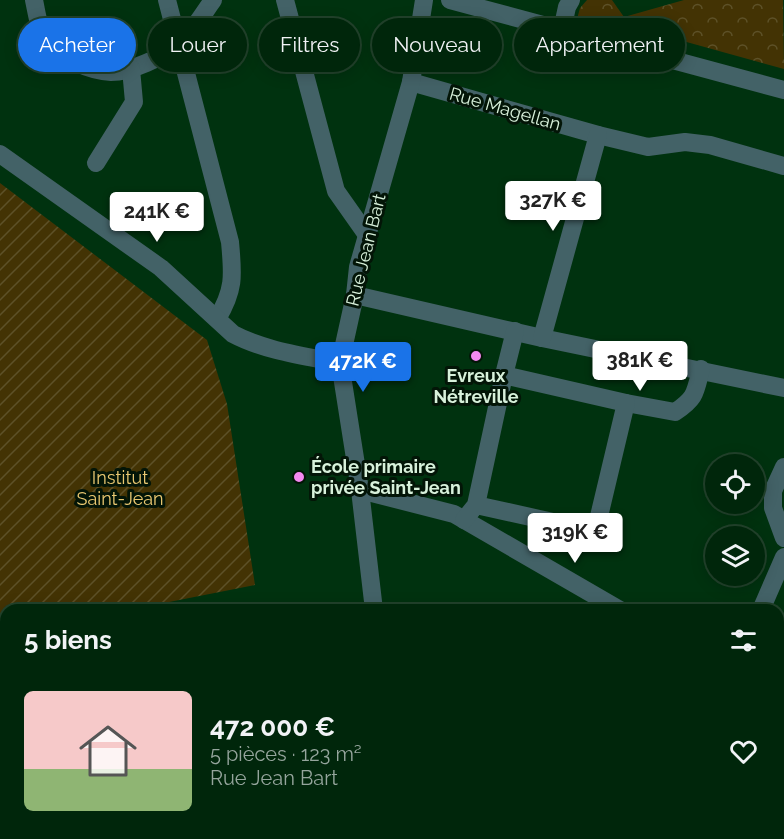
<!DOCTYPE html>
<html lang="fr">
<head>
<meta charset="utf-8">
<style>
	body { margin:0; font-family:Raleway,sans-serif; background:#0e3219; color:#f1f3f6; height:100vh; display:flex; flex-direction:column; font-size:22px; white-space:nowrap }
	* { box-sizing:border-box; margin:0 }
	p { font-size:20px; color:#95a59d }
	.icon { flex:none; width:33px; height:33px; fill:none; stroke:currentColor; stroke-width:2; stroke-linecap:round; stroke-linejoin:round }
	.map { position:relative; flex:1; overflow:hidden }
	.side { position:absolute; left:0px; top:604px; width:784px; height:236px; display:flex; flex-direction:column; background:#00260b; border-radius:18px 18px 0 0; box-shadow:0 3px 15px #0003,0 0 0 2px #22432c }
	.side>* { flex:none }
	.guide { position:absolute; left:18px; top:18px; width:748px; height:54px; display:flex; gap:12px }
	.buttons { position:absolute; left:705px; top:454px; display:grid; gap:12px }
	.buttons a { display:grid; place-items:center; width:60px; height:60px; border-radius:50%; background:#00260b; box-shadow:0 3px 15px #0003,0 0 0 2px #22432c; font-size:30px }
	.price { position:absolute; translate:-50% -51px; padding:0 14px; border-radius:6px; background:#fff; color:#222; font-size:20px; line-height:39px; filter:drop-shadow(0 2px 3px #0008) }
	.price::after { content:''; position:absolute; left:50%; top:36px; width:18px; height:14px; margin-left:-9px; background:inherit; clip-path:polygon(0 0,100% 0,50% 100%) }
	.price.active { background:#1a73e8; color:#fff }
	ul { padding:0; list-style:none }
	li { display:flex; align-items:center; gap:18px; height:150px; padding:0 24px }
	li+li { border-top:2px solid #22432c }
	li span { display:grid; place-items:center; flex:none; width:168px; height:120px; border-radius:9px; color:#555 }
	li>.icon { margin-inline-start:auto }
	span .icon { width:72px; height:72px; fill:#fffc; stroke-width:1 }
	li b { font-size:26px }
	h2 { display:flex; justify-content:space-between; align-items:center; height:72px; padding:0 24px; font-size:26px }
	.tag { padding:0 21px; border-radius:27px; background:#00260b; box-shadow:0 3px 15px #0003,0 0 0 2px #22432c; font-size:21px; line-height:54px }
	.tag.active { background:#1a73e8; color:#fff }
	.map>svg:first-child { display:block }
</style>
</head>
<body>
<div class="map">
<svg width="784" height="839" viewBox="0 0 784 839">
	<defs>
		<pattern id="park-crowns" width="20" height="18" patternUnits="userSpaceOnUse" patternTransform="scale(1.5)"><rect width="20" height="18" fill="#433304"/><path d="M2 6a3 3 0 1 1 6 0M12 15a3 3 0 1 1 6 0" fill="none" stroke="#5d5128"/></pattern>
		<pattern id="garden-furrows" width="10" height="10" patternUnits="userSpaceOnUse" patternTransform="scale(1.5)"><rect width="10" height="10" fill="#433304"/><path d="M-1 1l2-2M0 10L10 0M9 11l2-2" fill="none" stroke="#5d5128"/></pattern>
	</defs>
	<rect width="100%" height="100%" fill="#00320f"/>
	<path fill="url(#park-crowns)" d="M587,0H612L624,17L684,0H783L784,69L600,18L597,28L586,27L577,19L580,8Z"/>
	<path fill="url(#garden-furrows)" d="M0,183L207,340L227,404L255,585L159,604V610H6V834H26L0,839Z"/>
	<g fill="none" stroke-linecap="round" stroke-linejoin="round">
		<g stroke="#436267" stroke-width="18">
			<path d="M34,0C37,14 39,33 49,43C62,59 90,71 111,72C131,72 163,57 179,44C192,33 203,14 213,0"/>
			<path d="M167,0L230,242C233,275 235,289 217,319"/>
			<path d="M285,0L336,191L367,235"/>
			<path d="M450,0L784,90"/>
			<path d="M562,30L567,7L571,0"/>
			<path d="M411,82L598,135L648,147L685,142L710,145L784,166"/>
			<path d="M0,154L161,268L233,334C265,351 305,356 340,363"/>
			<path d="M96,163L134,102L131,69"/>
			<path d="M355,295L542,338L784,388"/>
			<path d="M542,338L598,135"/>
			<path d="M504,375L515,331"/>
			<path d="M626,403L675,412C696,398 695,393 701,369"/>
			<path d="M784,467L773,491V508L784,538"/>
			<path d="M360,490L454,514L620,610"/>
			<path d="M464,520L476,505L580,528L596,529L626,403L504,375L476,505"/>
			<path d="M374,610L360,490L340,363L355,295L358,267L411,82L424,0"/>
			<path d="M761,610L784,557"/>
			<path d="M778,687L784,688"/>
			<path d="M778,762L784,766"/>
			<path d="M232,834L235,839"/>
			<path d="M445,834L448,839"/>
			<path d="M106,839L117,834"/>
		</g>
		<path stroke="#579ba6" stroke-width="18" d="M767,839L773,834"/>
	</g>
	<g fill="#f489f0" stroke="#031507" stroke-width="2">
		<circle cx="476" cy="356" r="6"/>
		<circle cx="299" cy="477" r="6"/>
	</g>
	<g text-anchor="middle" stroke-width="6" stroke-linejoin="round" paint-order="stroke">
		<g font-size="18" fill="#d8f1db" stroke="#031507">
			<text transform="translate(505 109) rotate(16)" y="6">Rue Magellan</text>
			<text transform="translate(366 250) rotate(-76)" y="6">Rue Jean Bart</text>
		</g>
		<g font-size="18" font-weight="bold" fill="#d8f1db" stroke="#031507">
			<text x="476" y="382">Evreux<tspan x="476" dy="21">Nétreville</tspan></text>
			<text x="311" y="473" text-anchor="start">École primaire<tspan x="311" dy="21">privée Saint-Jean</tspan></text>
		</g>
		<g font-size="18" fill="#eac871" stroke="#031507">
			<text x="120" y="484">Institut<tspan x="120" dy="21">Saint-Jean</tspan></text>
		</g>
	</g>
</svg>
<div class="buttons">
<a><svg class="icon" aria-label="locate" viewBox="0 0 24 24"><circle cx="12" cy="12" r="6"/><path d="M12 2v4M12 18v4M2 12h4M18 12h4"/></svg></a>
<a><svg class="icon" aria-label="layers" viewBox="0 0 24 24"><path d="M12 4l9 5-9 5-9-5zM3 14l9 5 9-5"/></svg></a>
</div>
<b class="price" style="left:553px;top:232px">327K €</b>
<b class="price" style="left:157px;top:243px">241K €</b>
<b class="price" style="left:640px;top:392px">381K €</b>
<b class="price active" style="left:363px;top:393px">472K €</b>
<b class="price" style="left:575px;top:564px">319K €</b>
<div class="guide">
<a class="tag active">Acheter</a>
<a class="tag">Louer</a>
<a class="tag">Filtres</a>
<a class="tag">Nouveau</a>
<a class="tag">Appartement</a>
</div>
<section class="side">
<h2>5 biens<svg class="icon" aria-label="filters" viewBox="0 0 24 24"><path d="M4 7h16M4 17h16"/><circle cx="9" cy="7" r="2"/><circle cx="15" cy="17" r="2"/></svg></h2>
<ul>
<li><span style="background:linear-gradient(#f6c9c9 65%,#8fb573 0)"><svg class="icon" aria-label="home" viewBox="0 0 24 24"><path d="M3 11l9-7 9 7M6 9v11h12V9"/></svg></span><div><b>472 000 €</b><p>5 pièces · 123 m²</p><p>Rue Jean Bart</p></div><svg class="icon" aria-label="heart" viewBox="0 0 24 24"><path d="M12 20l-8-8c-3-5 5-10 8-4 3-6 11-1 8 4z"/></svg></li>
</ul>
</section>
</div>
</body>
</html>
